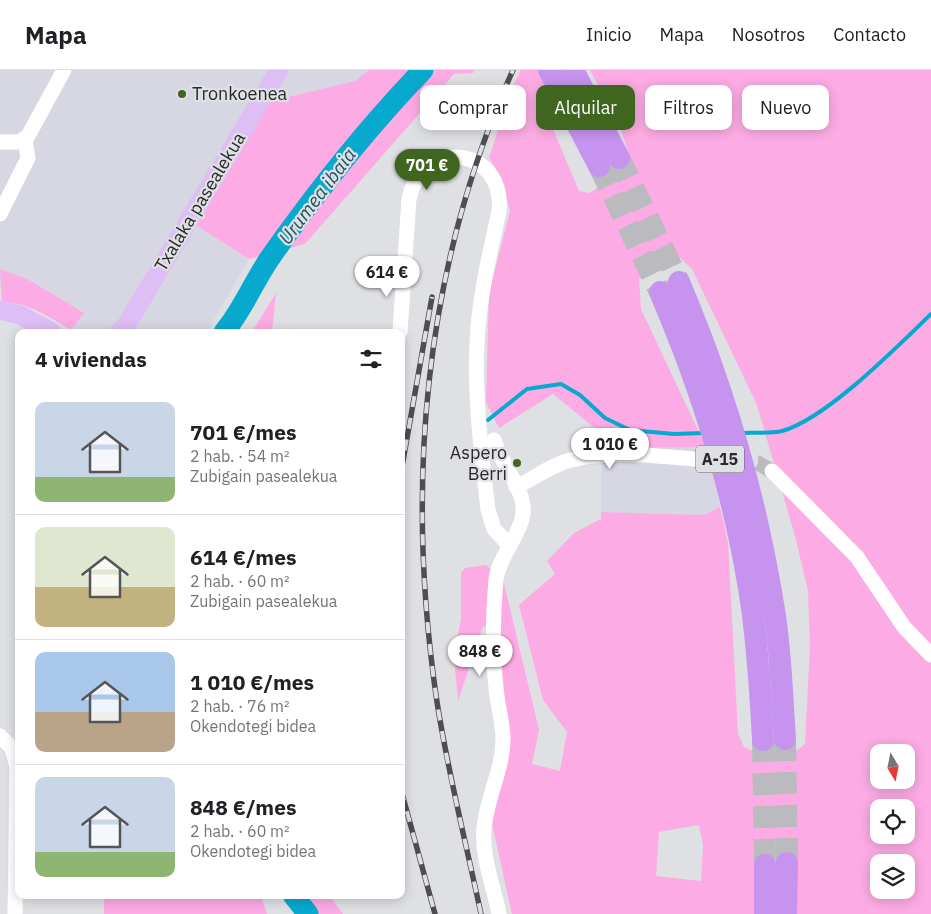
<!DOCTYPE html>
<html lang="es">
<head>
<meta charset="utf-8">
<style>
	body { margin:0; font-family:"IBM Plex Sans",sans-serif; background:#f6f6f6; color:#202124; height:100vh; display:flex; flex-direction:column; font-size:19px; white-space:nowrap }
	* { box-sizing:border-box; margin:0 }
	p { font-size:16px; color:#757577 }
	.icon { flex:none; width:28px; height:28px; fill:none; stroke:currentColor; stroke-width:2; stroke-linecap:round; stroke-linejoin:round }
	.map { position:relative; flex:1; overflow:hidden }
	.details { position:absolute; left:15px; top:259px; width:390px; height:570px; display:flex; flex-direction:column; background:#fff; border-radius:10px; box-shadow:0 2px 12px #0003 }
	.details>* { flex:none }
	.top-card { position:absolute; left:420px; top:15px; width:435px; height:45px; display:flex; gap:10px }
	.needle { width:32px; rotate:170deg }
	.fabs { position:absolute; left:870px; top:674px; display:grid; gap:10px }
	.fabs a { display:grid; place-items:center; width:45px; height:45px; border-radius:10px; background:#fff; box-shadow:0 2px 12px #0003; font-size:25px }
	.price { position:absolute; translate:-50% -42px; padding:0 11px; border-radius:18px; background:#fff; color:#222; font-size:16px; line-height:32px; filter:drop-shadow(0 1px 2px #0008) }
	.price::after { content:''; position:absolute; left:50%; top:30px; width:15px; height:11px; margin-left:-8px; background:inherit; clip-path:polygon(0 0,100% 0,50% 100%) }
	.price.on { background:#40651f; color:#fff }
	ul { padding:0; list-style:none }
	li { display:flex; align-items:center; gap:15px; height:125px; padding:0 20px }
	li+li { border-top:1px solid #e0e0e0 }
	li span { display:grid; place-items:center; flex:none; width:140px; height:100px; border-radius:10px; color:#555 }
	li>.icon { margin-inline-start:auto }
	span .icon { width:60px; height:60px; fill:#fffc; stroke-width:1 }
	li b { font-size:21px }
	h2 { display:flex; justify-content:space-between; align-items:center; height:60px; padding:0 20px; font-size:21px }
	.chip { padding:0 18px; border-radius:10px; background:#fff; box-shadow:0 2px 12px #0003; font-size:18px; line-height:45px }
	.chip.on { background:#40651f; color:#fff }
	header { display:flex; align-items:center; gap:30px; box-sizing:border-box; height:70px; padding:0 25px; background:#fff; border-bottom:1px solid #e0e0e0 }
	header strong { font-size:24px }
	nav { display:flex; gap:28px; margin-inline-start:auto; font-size:18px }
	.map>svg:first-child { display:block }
</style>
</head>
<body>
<header>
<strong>Mapa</strong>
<nav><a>Inicio</a><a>Mapa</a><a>Nosotros</a><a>Contacto</a></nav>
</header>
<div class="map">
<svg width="931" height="844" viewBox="0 0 931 844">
	<rect width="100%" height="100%" fill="#dfe0e4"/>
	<g fill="#d6d7e3">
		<path d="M0,0H369L355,11L267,32L197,156L249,189L207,262H82L0,216Z"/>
		<path d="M706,377L715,400L720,437L704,445L601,442V392L619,378Z"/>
	</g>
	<g fill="#fcabe4" fill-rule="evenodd">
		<path d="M369,0H474L473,3L454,4L305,174L249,189L197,156L267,32L355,11Z"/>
		<path d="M521,0H568L550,52L579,121L589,123L633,97L620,57L590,0H931V844H512L492,754L502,705L499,557L483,556L458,631L454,587L461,549V503L465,498L486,495L503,509L539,660L532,694L560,701L567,662L543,630L519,535L555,504L547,491L574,463L601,449V442L704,445L720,437L728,472L738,664L744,677L757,683L795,682L805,674L810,576L808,521L796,470L757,335L692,199L679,187L639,209L641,239L706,377L619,378L553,324L499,358L486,332L489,223L510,141L501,107L489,88L511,19ZM879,682H906V710H879ZM879,738H906V765H879ZM699,755L703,775L701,811L656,806L659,762ZM879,792H906V820H879Z"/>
		<path d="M0,199L29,210L84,243L71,260C49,247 28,232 2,232Z"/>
		<path d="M276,223L272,262H252Z"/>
		<path d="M104,825H261L267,844H104Z"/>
		<path d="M301,825H329L343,844H315Z"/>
	</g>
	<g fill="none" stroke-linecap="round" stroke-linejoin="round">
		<g stroke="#07a9ce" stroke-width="4">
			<path d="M488,350L527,319L561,314L580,325L605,348L630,360L674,364L705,363"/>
			<path d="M740,363C753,362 769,364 782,361C826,349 897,277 931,244"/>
			<path d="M224,825H248"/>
		</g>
		<g stroke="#07a9ce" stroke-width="21">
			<path d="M224,262C243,240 254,210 272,185C318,120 368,57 423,0"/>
			<path d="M293,825L308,844"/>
		</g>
		<path stroke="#bbbbbf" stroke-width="15" stroke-dasharray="15 8" stroke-linecap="butt" d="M735,392L758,393L772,401"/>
		<g stroke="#bbbbbf" stroke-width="22" stroke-dasharray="22 11" stroke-linecap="butt">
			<path d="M619,88L679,212"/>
			<path d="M599,96L660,222"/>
			<path d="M785,669L787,793"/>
			<path d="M763,670L765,795"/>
		</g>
		<g stroke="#fff" stroke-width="15">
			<path d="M0,72H19L28,66L64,0"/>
			<path d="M0,144L28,88L25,70"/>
			<path d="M400,262L409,129C422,66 506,77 499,142C489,186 479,228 477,273C474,328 482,386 488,440L494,459L509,475"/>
			<path d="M494,370C500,392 521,415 523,436C526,459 498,486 496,510C493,545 492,582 496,617C497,633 502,649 503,666C504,698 487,726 484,758C481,786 494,817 499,844"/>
			<path d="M772,401L857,487L904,557L931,585"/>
			<path d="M516,417C533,409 548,397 567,391C612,378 660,387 706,390"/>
			<path d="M0,666L12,678L17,697L15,844"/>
		</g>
		<g stroke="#ddbef5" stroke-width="19">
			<path d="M0,240L20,245L52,262"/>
			<path d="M119,262L127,254L279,0"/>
		</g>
		<g stroke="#c693ee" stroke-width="22">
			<path d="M549,0L599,96"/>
			<path d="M573,0L619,88"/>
			<path d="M679,212C724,318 756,426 774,540C781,582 782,626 785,669"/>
			<path d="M660,222C704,325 738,434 753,545C758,587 761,628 763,670"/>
			<path d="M765,844V795"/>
			<path d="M786,844L787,793"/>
		</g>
		<defs>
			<g id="rail">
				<path d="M401,402L432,227"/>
				<path d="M401,720L435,844"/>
				<path d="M481,844C466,773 448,703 437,632C405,417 423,199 513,0"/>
			</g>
		</defs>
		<use href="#rail" stroke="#4e4e51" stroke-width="5.5"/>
		<use href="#rail" stroke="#dfe0e4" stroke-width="4" stroke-dasharray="11" stroke-linecap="butt"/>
	</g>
	<g fill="#40651f" stroke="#dfe0e4" stroke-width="2">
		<circle cx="182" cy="24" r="5"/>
		<circle cx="517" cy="393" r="5"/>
	</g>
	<g text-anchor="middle" stroke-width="4.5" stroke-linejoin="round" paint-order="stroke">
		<rect fill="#dfe0e4" stroke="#606062" stroke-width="1" x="696" y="375.5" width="48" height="27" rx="4"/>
		<g font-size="16" font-weight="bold" fill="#29292b">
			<text x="720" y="395">A-15</text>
		</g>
		<g font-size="18" fill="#29292b" stroke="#dfe0e4" text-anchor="start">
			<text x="192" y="30">Tronkoenea</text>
			<text x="507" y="389" text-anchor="end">Aspero<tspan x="507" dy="21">Berri</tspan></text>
		</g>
		<g font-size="18" fill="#29292b" stroke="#dfe0e4">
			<text transform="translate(200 132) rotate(-59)" y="6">Txalaka pasealekua</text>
		</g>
		<g font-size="19" font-style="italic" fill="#1d5363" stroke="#dfe0e4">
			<text transform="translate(317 126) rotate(-53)" y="7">Urumea ibaia</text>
		</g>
	</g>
</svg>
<div class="fabs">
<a><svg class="needle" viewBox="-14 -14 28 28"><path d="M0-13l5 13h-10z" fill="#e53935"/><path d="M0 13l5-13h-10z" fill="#757577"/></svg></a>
<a><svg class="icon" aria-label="locate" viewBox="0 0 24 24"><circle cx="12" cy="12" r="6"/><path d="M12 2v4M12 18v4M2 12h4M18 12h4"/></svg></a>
<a><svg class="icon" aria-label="layers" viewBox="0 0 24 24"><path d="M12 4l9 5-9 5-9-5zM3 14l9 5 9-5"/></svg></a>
</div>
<b class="price on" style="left:427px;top:121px">701 €</b>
<b class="price" style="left:387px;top:228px">614 €</b>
<b class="price" style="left:610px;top:400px">1 010 €</b>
<b class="price" style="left:480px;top:607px">848 €</b>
<div class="top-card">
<a class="chip">Comprar</a>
<a class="chip on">Alquilar</a>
<a class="chip">Filtros</a>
<a class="chip">Nuevo</a>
</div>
<section class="details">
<h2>4 viviendas<svg class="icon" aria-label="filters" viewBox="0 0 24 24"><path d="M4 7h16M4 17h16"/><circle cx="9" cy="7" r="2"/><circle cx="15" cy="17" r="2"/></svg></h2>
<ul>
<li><span style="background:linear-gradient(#c9d6e8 75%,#8fb573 0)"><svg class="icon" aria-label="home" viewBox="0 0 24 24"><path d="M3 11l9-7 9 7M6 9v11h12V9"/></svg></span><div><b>701 €/mes</b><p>2 hab. · 54 m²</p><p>Zubigain pasealekua</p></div></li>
<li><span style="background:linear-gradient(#dfe7d0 60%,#c2b280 0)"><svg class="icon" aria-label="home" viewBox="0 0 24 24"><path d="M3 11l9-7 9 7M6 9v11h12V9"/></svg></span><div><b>614 €/mes</b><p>2 hab. · 60 m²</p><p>Zubigain pasealekua</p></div></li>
<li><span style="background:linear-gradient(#a9c7e8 60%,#b9a48a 0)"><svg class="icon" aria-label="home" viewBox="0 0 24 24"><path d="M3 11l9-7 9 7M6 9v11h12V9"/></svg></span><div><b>1 010 €/mes</b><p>2 hab. · 76 m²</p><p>Okendotegi bidea</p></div></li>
<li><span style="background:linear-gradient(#c9d6e8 75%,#8fb573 0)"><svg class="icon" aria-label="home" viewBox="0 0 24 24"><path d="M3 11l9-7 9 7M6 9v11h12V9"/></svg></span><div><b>848 €/mes</b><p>2 hab. · 60 m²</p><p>Okendotegi bidea</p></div></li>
</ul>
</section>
</div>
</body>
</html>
